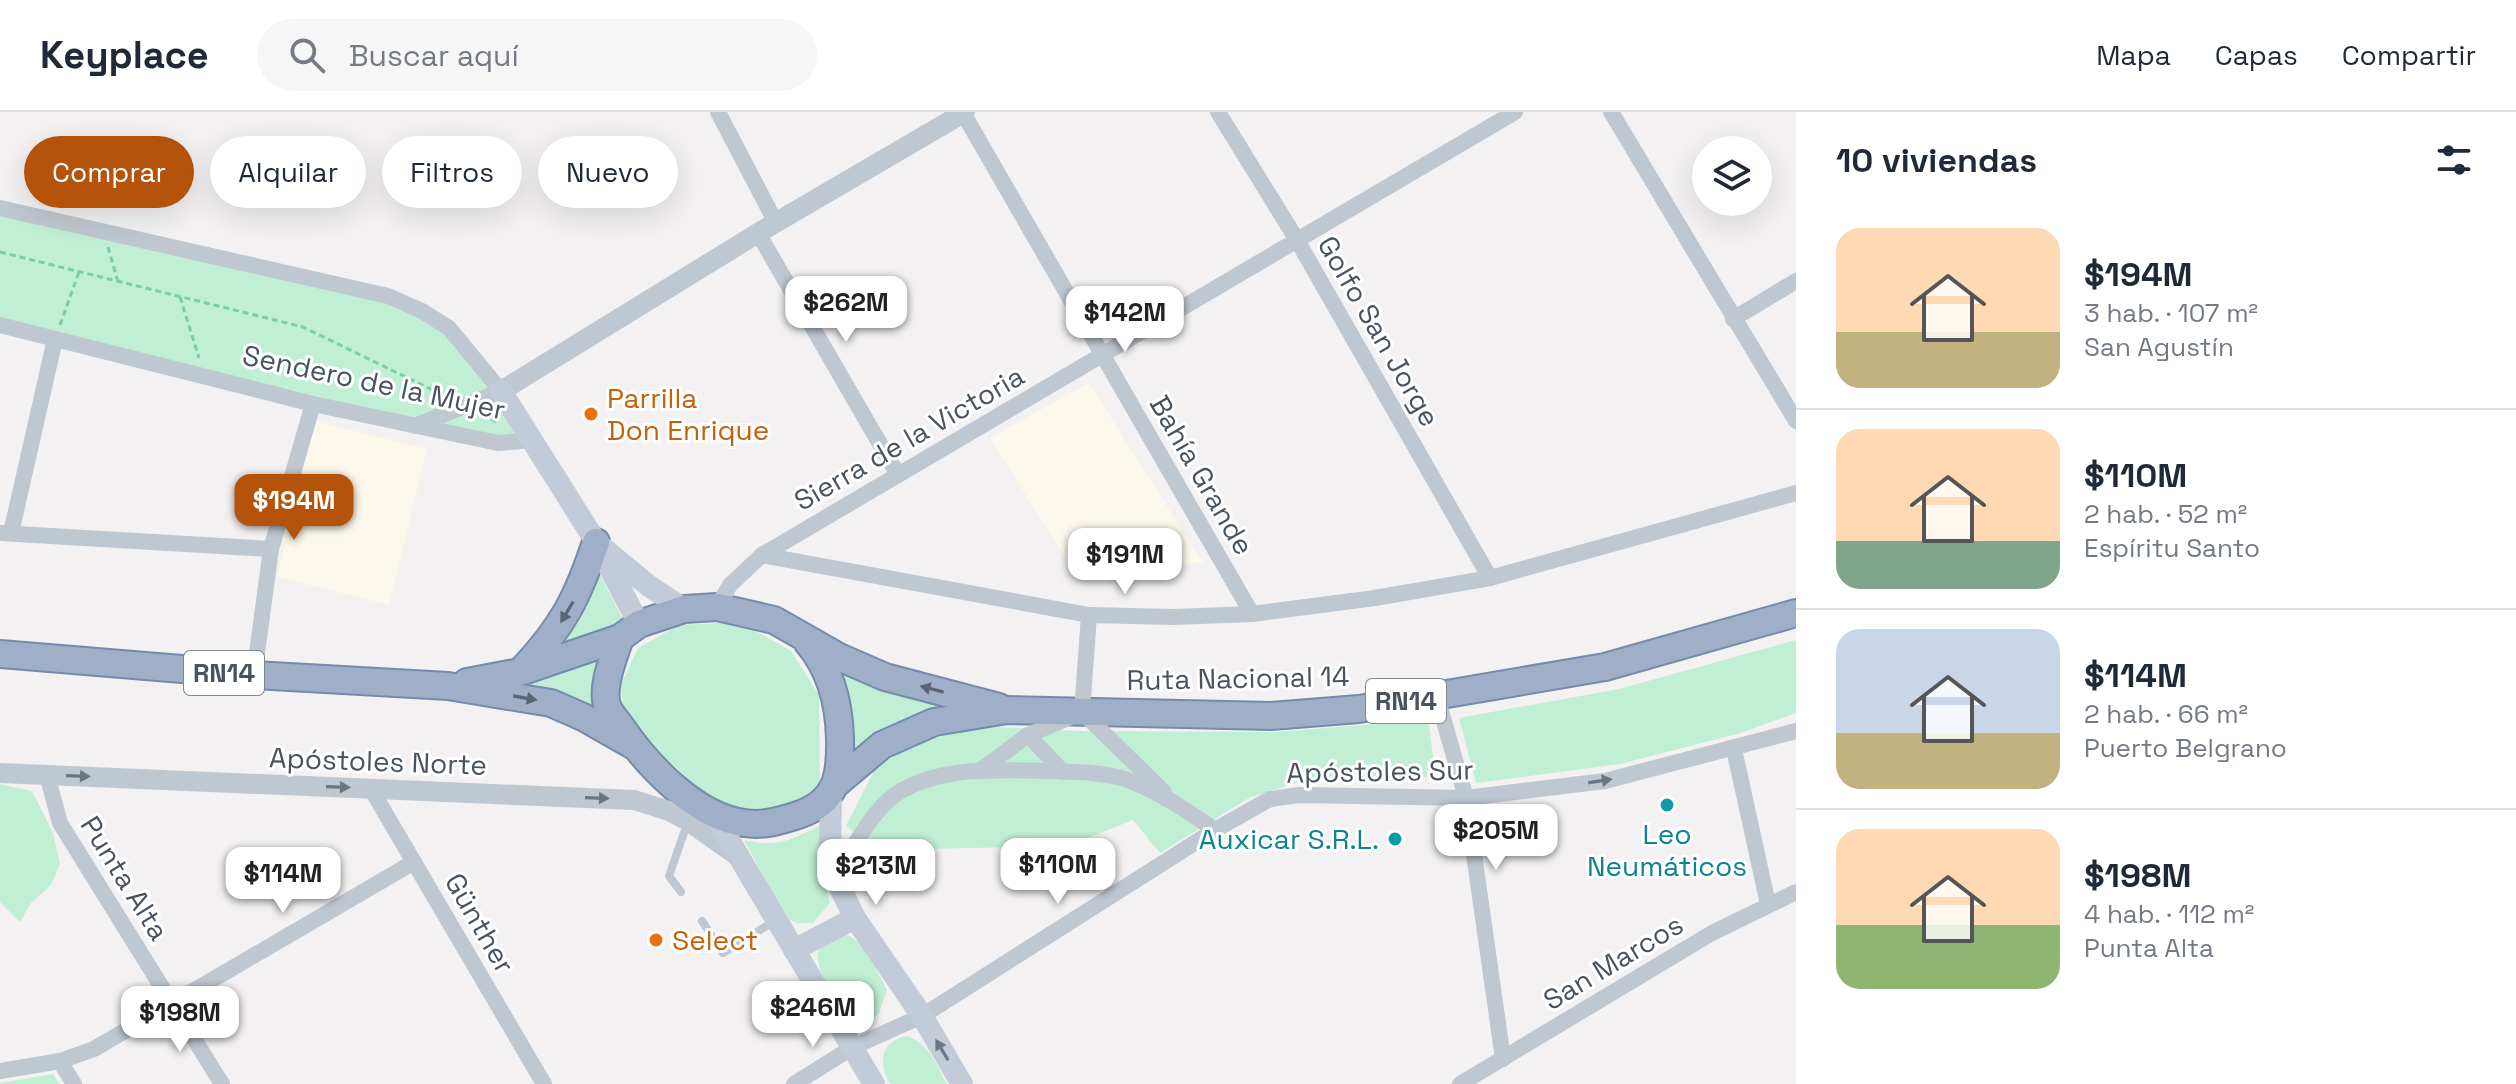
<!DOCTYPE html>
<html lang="es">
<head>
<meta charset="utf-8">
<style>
	body { margin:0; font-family:"Space Grotesk",sans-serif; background:#f6f6f7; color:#1f2937; height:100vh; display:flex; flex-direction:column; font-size:30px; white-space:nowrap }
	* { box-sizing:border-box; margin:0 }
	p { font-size:26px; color:#747a83 }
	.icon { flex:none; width:44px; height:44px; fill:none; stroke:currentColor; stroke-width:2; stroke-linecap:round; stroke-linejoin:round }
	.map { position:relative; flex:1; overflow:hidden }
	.details { display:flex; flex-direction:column; background:#fff; width:720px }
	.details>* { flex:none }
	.guide { position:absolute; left:24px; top:24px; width:760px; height:72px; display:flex; gap:16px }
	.controls { position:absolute; left:1692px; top:24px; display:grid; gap:16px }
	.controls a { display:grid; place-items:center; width:80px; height:80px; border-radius:50%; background:#fff; box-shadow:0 8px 32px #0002; font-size:40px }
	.price { position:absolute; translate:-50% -68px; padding:0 18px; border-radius:16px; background:#fff; color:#222; font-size:26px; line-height:52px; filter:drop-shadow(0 2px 4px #0008) }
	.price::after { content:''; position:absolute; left:50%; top:48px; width:24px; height:18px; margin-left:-12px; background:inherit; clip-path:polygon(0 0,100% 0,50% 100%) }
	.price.on { background:#b45309; color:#fff }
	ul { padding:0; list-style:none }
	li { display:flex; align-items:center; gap:24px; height:200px; padding:0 40px }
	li+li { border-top:2px solid #e0e1e3 }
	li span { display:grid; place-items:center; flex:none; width:224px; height:160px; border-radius:24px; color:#555 }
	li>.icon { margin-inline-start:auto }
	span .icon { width:96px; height:96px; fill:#fffc; stroke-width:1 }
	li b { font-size:34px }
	h2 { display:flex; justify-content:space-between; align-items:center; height:96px; padding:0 40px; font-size:34px }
	.chip { padding:0 28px; border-radius:36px; background:#fff; box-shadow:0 8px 32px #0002; font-size:28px; line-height:72px }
	.chip.on { background:#b45309; color:#fff }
	header { display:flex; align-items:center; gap:48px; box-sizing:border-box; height:112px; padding:0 40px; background:#fff; border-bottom:2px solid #e0e1e3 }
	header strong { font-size:38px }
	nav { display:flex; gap:44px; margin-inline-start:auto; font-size:28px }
	.search { width:560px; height:72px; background:#f6f6f7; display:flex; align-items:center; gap:20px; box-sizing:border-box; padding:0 28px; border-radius:44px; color:#747a83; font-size:30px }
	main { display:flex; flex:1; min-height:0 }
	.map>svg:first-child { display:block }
</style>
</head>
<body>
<header>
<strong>Keyplace</strong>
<div class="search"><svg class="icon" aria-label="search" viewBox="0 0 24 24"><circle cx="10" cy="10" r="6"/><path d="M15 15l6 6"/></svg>Buscar aquí</div>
<nav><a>Mapa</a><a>Capas</a><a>Compartir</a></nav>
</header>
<main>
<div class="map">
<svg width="1796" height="972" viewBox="0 0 1796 972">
	<rect width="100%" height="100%" fill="#f3f1f1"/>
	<g fill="#fcf9ec">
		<path d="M1089,271L1203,451L1071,455L990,326Z"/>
		<path d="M315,309L427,337L389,493L277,465Z"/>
	</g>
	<g fill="#c1efd6">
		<path d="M0,96L388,184L449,216L532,328L498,331L0,213Z"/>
		<path d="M597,457L626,513L556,539L583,502Z"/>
		<path d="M740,510L791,539L819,583L820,671L804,692L768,708L715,693L676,655L641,630L624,606L621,572L638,536L679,513Z"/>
		<path d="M1796,528V601L1737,622L1620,652L1476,671L1459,606L1619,577Z"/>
		<path d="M608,537L600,612L514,564Z"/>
		<path d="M832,553L953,593L846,658Z"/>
		<path d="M1428,608L1436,665L1301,669L1249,686L1160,741L1133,708L1067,734L877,738L846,714L881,645L929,623L996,615L1083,619L1275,620Z"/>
		<path d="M0,672L32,679L53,721L60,752L51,773L31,791L20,810L0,790Z"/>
		<path d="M823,711L824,771L830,791L813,811H797L786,806L744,728C778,736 793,728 823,711Z"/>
		<path d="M842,821C865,827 876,858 887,878L879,901L869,910C861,911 852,911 846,905C835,893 815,856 818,841C821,830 832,827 842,821Z"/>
		<path d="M906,924C928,929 937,954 947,972H890C878,951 880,930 906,924Z"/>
		<path d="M53,962L59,972H0V971Z"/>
	</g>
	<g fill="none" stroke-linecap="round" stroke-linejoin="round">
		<defs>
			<g id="trunk">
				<path d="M620,526C614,544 600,577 608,596C611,603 618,610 622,616C648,654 696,705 744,711C763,714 780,709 798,703C837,690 841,664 840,626C839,590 831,558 808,531"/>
				<path d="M0,542L254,563L448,574L551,591L583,605L634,634"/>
				<path d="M523,557C563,514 578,485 596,430"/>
				<path d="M467,570L520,560L620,526L639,512L684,497L717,495L774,508L839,545L885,565L999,595"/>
				<path d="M837,671L882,633L934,610L1007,598L1271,604L1359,597L1605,555L1796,501"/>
			</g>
		</defs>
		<use href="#trunk" stroke="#758bab" stroke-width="30"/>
		<g stroke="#79ceaa" stroke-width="3" stroke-dasharray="6 4" stroke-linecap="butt">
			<path d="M108,135L118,170"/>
			<path d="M0,140L303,215L447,285"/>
			<path d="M180,185L199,246"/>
			<path d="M60,213L79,160"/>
			<path d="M482,303L497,310"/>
		</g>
		<g stroke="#bfc7d0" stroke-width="8">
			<path d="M681,780L669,764L688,709"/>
			<path d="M702,809L723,841L776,808"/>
		</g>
		<g stroke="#bfc7d0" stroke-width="16">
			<path d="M718,0L776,111"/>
			<path d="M1218,0L1297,128L1490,466"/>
			<path d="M1611,0L1796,309"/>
			<path d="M963,1L1252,502"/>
			<path d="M0,96L388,184L422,199L449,216L501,279L415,314"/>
			<path d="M758,121L898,363"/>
			<path d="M1733,207L1796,169"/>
			<path d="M0,213L313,292L498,331L532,328"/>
			<path d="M0,421L271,437"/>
			<path d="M11,421L55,227"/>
			<path d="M762,443L1089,503L1174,505L1252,502L1375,486L1490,466L1796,381"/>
			<path d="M717,495L730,473L762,443L1515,0"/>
			<path d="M254,563L271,437L313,292"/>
			<path d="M1437,585L1466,686L1503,947"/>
			<path d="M1082,600L1164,680"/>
			<path d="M1082,600L1089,503"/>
			<path d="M1028,623L1063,660"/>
			<path d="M1734,637L1768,792"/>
			<path d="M981,658L1028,623L1073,604"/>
			<path d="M47,663L60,711L222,972"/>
			<path d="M371,677L544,972"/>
			<path d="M835,766C851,739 871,700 896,682C941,653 1001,658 1052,659C1075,660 1102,660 1125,667C1158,679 1186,698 1215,718L1270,687L1299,683L1466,686L1605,669L1796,619"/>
			<path d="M60,949L74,972"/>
			<path d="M0,959L60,949L94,937L414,750"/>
			<path d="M794,972L853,935L922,904L1215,718"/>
			<path d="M1460,972L1712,821L1796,780"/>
		</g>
		<g stroke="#bfc7d0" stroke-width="20">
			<path d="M501,279L758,121L965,0"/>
			<path d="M0,661L634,688L669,699L688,709L739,745"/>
		</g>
		<g stroke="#c2cbd7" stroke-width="22">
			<path d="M501,279L596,430L639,512"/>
			<path d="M603,436L649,474L684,497"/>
			<path d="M831,683L830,733L835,766L855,806L922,904L962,972"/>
			<path d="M713,701L874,972"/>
			<path d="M794,838L855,806"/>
		</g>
		<use href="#trunk" stroke="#9eafc7" stroke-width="26"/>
	</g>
	<defs><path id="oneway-solid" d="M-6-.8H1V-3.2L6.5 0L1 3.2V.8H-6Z" transform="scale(2)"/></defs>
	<g fill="#5a6574">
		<use href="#oneway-solid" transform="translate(567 500) rotate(121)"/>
		<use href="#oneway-solid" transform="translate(932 577) rotate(-165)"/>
		<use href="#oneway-solid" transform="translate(525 586) rotate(10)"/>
	</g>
	<g fill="#6c7681">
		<use href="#oneway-solid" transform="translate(78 664) rotate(2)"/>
		<use href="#oneway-solid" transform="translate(1600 669) rotate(-9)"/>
		<use href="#oneway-solid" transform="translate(338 675) rotate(2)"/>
		<use href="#oneway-solid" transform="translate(597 686) rotate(2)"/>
	</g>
	<use fill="#6d7783" href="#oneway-solid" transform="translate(942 938) rotate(-121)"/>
	<g fill="#e8710a" stroke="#fff" stroke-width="3">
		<circle cx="591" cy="302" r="8"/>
		<circle cx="656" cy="828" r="8"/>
	</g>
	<g fill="#0f9aa8" stroke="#fff" stroke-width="3">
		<circle cx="1667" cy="693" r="8"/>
		<circle cx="1395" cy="727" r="8"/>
	</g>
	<g text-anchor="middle" stroke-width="6" stroke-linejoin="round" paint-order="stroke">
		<g fill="#fff" stroke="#80878f" stroke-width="2">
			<rect x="184" y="539" width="80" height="44" rx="6"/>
			<rect x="1366" y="567" width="80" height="44" rx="6"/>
		</g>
		<g font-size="26" font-weight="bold" fill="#49535f">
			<text x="224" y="570">RN14</text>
			<text x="1406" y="598">RN14</text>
		</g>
		<g font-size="28" fill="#49535f" stroke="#fff">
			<text transform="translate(1379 219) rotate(60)" y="10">Golfo San Jorge</text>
			<text transform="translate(374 270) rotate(12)" y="10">Sendero de la Mujer</text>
			<text transform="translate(909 326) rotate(-30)" y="10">Sierra de la Victoria</text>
			<text transform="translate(1202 363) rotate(60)" y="10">Bahía Grande</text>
			<text transform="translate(1238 566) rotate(-1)" y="10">Ruta Nacional 14</text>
			<text transform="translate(378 649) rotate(2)" y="10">Apóstoles Norte</text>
			<text transform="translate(1380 659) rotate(-1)" y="10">Apóstoles Sur</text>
			<text transform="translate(125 766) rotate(58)" y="10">Punta Alta</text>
			<text transform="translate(480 811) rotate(60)" y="10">Günther</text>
			<text transform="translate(1613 850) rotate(-31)" y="10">San Marcos</text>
		</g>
		<g font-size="28" fill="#c56008" stroke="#fff" text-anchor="start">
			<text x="607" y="296">Parrilla<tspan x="607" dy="32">Don Enrique</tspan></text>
			<text x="672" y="838">Select</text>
		</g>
		<g font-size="28" fill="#0d838f" stroke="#fff">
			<text x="1667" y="732">Leo<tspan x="1667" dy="32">Neumáticos</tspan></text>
			<text x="1379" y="737" text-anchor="end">Auxicar S.R.L.</text>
		</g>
	</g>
</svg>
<div class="controls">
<a><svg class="icon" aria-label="layers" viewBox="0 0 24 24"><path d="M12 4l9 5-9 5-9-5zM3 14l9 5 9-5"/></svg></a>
</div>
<b class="price" style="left:846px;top:232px">$262M</b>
<b class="price" style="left:1125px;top:242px">$142M</b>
<b class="price on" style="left:294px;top:430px">$194M</b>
<b class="price" style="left:1125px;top:484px">$191M</b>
<b class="price" style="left:1496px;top:760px">$205M</b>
<b class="price" style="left:1058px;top:794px">$110M</b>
<b class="price" style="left:876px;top:795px">$213M</b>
<b class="price" style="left:283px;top:803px">$114M</b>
<b class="price" style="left:813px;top:937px">$246M</b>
<b class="price" style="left:180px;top:942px">$198M</b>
<div class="guide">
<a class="chip on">Comprar</a>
<a class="chip">Alquilar</a>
<a class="chip">Filtros</a>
<a class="chip">Nuevo</a>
</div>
</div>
<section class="details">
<h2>10 viviendas<svg class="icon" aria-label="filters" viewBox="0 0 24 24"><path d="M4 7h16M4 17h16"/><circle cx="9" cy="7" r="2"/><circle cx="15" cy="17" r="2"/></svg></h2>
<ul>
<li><span style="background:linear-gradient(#ffd9b3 65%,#c2b280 0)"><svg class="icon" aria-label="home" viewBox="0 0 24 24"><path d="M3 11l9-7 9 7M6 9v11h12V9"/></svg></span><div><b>$194M</b><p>3 hab. · 107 m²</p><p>San Agustín</p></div></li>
<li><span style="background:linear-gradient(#ffd9b3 70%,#7fa58c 0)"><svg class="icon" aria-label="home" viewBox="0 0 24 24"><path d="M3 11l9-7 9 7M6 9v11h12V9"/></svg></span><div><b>$110M</b><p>2 hab. · 52 m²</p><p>Espíritu Santo</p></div></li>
<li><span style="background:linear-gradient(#c9d6e8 65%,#c2b280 0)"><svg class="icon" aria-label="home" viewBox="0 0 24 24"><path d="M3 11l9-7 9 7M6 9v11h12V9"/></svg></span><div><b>$114M</b><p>2 hab. · 66 m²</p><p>Puerto Belgrano</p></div></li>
<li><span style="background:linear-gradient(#ffd9b3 60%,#8fb573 0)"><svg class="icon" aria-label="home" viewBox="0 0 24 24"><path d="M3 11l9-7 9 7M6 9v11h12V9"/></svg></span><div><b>$198M</b><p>4 hab. · 112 m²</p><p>Punta Alta</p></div></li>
</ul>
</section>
</main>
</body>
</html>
